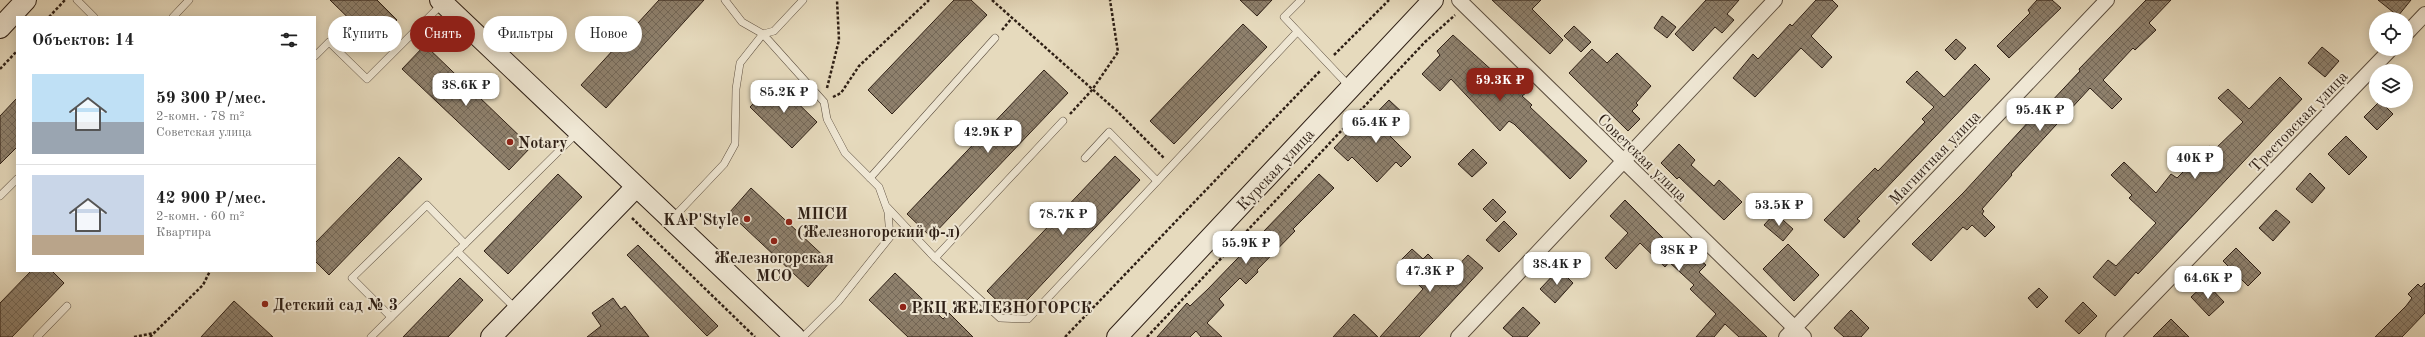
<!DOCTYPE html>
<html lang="ru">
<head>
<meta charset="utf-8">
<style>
	body { margin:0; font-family:"Old Standard TT",serif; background:#f6f6f6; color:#222; height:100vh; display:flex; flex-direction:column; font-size:15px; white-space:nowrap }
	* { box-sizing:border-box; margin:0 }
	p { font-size:13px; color:#767676 }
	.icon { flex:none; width:22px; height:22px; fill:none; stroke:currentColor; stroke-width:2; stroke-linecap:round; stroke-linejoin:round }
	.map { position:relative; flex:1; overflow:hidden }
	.side { position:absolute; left:16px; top:16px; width:300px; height:256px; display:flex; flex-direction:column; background:#fff; border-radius:0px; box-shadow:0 2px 10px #0003 }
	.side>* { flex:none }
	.banner { position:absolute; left:328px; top:16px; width:380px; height:36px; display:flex; gap:8px }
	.tools { position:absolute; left:2369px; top:12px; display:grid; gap:8px }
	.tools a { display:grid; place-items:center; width:44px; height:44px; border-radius:50%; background:#fff; box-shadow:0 2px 10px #0003; font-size:20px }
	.price { position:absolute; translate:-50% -34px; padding:0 9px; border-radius:8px; background:#fff; color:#222; font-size:13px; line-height:26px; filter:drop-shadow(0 1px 2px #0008) }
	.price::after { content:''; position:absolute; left:50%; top:24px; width:12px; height:9px; margin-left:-6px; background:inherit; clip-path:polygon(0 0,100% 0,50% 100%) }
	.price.current { background:#8f2418; color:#fff }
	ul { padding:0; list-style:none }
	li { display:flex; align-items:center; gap:12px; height:100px; padding:0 16px }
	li+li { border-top:1px solid #e0e0e0 }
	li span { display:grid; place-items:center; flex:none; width:112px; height:80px; border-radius:0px; color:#555 }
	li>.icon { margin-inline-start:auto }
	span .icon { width:48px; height:48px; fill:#fffc; stroke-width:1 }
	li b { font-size:17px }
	h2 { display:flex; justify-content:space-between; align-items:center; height:48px; padding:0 16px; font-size:17px }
	.pill { padding:0 14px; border-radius:18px; background:#fff; box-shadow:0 2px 10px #0003; font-size:14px; line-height:36px }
	.pill.current { background:#8f2418; color:#fff }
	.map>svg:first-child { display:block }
</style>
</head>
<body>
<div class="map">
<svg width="2425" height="337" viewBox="0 0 2425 337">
	<defs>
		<pattern id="building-cross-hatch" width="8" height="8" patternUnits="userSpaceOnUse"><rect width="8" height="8" fill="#8e806c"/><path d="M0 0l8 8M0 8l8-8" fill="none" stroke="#746858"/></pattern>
	</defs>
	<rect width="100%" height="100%" fill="#e6dabd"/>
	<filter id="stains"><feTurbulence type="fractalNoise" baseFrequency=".005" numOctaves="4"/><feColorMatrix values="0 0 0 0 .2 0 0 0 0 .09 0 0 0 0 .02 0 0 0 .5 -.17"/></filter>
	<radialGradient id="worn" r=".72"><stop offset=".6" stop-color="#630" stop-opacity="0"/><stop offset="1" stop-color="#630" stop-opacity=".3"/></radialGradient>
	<g fill="url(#building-cross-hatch)" stroke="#2e1f15">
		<path d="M330,0H377L397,20L374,43Z"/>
		<path d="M659,0H704L606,108L581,85Z"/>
		<path d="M954,0H971L987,15L892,114L868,90Z"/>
		<path d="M1240,0H1272L1257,16Z"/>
		<path d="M1492,0H1541L1532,9L1563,40L1550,54Z"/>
		<path d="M1706,0H1739L1727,14L1734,20L1722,33L1715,27L1693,51L1675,34Z"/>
		<path d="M1816,0H1832L1838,6L1811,36L1832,57L1822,68L1801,48L1755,97L1733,78L1753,54L1758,59L1790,24L1792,26Z"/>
		<path d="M2037,0H2052L2061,8L2009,58L1997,46L2030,13L2028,10Z"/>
		<path d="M2146,0H2171L2149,23L2156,30L2135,50L2133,48L2103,80L2122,99L2112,109L2090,88L2011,174L2012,175L1982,209L1984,211L1982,214L1995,227L1985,237L1972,225L1967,230L1963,227L1931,261L1912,244L1964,192L2031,119L2033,121L2080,71L2079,69Z"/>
		<path d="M2378,0H2411L2398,16Z"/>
		<path d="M1662,16L1676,27L1667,38L1654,28Z"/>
		<path d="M1243,24L1267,47L1174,144L1150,121Z"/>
		<path d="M1574,26L1591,42L1581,52L1564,36Z"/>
		<path d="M1453,35L1507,84L1511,79L1526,93L1522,96L1532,105L1530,107L1587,161L1570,179L1514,124L1509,121L1500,131L1451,79L1440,91L1422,74L1440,55L1437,51Z"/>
		<path d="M1956,39L1966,48L1955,60L1945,50Z"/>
		<path d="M425,45L531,147L509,170L402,69Z"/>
		<path d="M2322,47L2339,61L2325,77L2308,63Z"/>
		<path d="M1592,49L1607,63L1617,53L1651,86L1636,103L1638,105L1632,111L1640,119L1628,131L1569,73Z"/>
		<path d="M1975,64L1990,79L1857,219L1860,221L1844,238L1824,220L1875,168L1878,171L1925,122L1922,119L1934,107L1906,82L1917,71L1944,97Z"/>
		<path d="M1044,70L1068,93L931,237L907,214Z"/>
		<path d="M2280,77L2302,99L2138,274L2136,272L2115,296L2093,277L2108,260L2116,266L2156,223L2129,198L2132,195L2111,175L2124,162L2156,193L2171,174L2177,178L2209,146L2214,150L2243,122L2218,98L2228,89L2249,109Z"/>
		<path d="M775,81L817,122L792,148L750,107Z"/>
		<path d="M17,98V147L0,164V116Z"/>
		<path d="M1389,100L1405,115L1387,133L1411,157L1401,167L1396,162L1377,182L1352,157L1348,161L1334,148L1350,131L1355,135Z"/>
		<path d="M2380,101L2393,114L2377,130L2364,117Z"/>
		<path d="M2346,136L2367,157L2349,175L2328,154Z"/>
		<path d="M1679,144L1695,160L1691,165L1714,186L1719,180L1742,202L1724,220L1679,177L1677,179L1661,163Z"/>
		<path d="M1473,149L1487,163L1472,177L1458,164Z"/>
		<path d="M1115,156L1140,180L1014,314L1010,313L987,291Z"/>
		<path d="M399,157L422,179L329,275L315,261V243Z"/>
		<path d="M2310,173L2325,188L2312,203L2296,189Z"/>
		<path d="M558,174L582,197L508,274L484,251Z"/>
		<path d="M1319,174L1334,188L1293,229L1295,231L1257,270L1258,272L1246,284L1240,278L1219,299L1224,305L1207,323L1222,337H1201L1196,331L1190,337H1157L1187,303L1190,306L1208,289Z"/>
		<path d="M751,188L830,262L808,287L729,213Z"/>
		<path d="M1493,199L1506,212L1496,222L1483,209Z"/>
		<path d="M1625,200L1681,256L1688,249L1706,265L1699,272L1767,337H1739L1725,324L1714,337H1696L1716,314L1690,289L1694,285L1669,262L1665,267L1640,243L1616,269L1605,258L1628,233L1610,216Z"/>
		<path d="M2276,210L2290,222L2273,241L2259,228Z"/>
		<path d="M1775,213L1793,229L1783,241L1764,225Z"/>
		<path d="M1504,221L1517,234L1499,252L1486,240Z"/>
		<path d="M1788,244L1819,275L1794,301L1763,269Z"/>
		<path d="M638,245L718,326L707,336L627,255Z"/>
		<path d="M2236,248L2261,273L2248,286L2223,261Z"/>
		<path d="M1412,249L1423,259L1428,254L1449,275L1468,255L1483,268L1419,337H1380L1423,289L1397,264Z"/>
		<path d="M1559,269L1573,283L1555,303L1540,289Z"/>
		<path d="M31,271H52L64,283L12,337H0V303Z"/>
		<path d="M895,273L943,319L949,313L973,337H908L869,300Z"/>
		<path d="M460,278L483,300L448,337H403Z"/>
		<path d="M2206,283L2224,302L2209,316L2191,297Z"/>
		<path d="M2425,283V313L2402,337H2375L2406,306L2412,298L2408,294L2418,284L2421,287Z"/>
		<path d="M2039,288L2048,297L2037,308L2028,298Z"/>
		<path d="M613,298L621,309L625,306L649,337H587L601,326L592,313Z"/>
		<path d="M234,301L273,337H201Z"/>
		<path d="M2083,302L2097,316L2079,334L2065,321Z"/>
		<path d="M1523,307L1540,323L1527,337H1513L1503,328Z"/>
		<path d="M1851,310L1869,328L1861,337H1844L1834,328Z"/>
		<path d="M1354,314L1378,337H1333Z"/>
		<path d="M2171,319L2189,337H2153Z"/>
	</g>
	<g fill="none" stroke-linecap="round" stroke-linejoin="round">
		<defs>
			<g id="lane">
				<path d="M77,0L94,17"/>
				<path d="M1301,0L1284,17L1350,87"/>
				<path d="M173,17L189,0"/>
				<path d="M315,56L329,42L367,79L443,3"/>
				<path d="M1063,121L935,258L1000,318L1028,319L1297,32"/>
				<path d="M1085,158L1109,132L1157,181"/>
				<path d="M870,178L995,38"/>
				<path d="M0,196L17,179"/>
				<path d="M887,207L935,258"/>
				<path d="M673,218L724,164L735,144L736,89L740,63L763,34L742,22L725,0"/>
				<path d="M457,251L516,309"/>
				<path d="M391,317L352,278L427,205L465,244"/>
				<path d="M37,337L67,306"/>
				<path d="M371,337L578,132"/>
				<path d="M803,337L838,302L890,237L888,212L879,187L845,153L827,119L824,102L763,34L774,31L803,0"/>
			</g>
			<g id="street">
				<path d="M1459,0L1804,337"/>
				<path d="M2406,34L2425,14"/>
				<path d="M1458,337L1775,0"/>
				<path d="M1786,337L2107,0"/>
				<path d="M2113,337L2391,49"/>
			</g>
			<g id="secondary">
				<path d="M440,0L795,337"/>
				<path d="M0,28L26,0"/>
				<path d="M491,337L636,187"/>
				<path d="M1117,337L1433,0"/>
			</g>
		</defs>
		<use href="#lane" stroke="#5c4e3f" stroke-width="8"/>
		<use href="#street" stroke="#5c4e3f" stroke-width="16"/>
		<use href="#secondary" stroke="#2e1f15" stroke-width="22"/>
		<g stroke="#2e1f15" stroke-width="2.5" stroke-dasharray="3 2" stroke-linecap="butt">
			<path d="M992,0L1118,112L1164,158"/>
			<path d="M49,17L65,0"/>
			<path d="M1002,30L1012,18"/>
			<path d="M1334,55L1389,0"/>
			<path d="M0,69L17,51"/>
			<path d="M827,88L839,40L837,0"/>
			<path d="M833,97L841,93L859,66L929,0"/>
			<path d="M1070,114L1092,90L1118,52L1110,0"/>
			<path d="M632,218L755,337"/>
			<path d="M134,337L154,333"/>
			<path d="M150,337L203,285L210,271"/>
			<path d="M1065,337L1320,71"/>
			<path d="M1147,337L1425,42L1455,15"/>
		</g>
		<use href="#lane" stroke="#efe7d4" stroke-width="7"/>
		<use href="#street" stroke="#efe7d4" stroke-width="14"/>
		<use href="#secondary" stroke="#efe7d4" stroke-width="20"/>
	</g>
	<g fill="#8f2418" stroke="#efe7d4" stroke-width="1.5">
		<circle cx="510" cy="142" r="4"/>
		<circle cx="747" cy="219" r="4"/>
		<circle cx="789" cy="222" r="4"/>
		<circle cx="774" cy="241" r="4"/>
		<circle cx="265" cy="304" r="4"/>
		<circle cx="903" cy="307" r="4"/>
	</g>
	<g text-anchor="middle" stroke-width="4" stroke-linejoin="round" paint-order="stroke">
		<g font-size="16" fill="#2e1f15" stroke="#efe7d4">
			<text transform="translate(2298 121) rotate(-46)" y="6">Трестовская улица</text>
			<text transform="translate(1643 157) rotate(44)" y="6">Советская улица</text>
			<text transform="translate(1934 157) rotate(-46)" y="6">Магнитная улица</text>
			<text transform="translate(1275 169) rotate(-47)" y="6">Курская улица</text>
		</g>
		<g font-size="16" font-weight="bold" fill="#2e1f15" stroke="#efe7d4" text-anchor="start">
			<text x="518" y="148">Notary</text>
			<text x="797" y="219">МПСИ<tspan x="797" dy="18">(Железногорский ф-л)</tspan></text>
			<text x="739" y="225" text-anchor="end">KAP'Style</text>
			<text x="774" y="263" text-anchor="middle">Железногорская<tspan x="774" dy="18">МСО</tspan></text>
			<text x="273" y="310">Детский сад № 3</text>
			<text x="911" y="313">РКЦ ЖЕЛЕЗНОГОРСК</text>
		</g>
	</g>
	<rect width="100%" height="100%" filter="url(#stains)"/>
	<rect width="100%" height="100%" fill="url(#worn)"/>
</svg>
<div class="tools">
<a><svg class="icon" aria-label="locate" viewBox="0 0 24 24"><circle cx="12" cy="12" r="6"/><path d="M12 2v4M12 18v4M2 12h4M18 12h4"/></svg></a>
<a><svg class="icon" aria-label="layers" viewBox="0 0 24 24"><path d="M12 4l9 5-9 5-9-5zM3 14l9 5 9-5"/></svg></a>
</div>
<b class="price current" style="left:1500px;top:102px">59.3K ₽</b>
<b class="price" style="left:466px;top:107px">38.6K ₽</b>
<b class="price" style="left:784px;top:114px">85.2K ₽</b>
<b class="price" style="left:2040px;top:132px">95.4K ₽</b>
<b class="price" style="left:1376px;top:144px">65.4K ₽</b>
<b class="price" style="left:988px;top:154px">42.9K ₽</b>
<b class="price" style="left:2195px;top:180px">40K ₽</b>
<b class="price" style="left:1779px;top:227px">53.5K ₽</b>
<b class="price" style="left:1063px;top:236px">78.7K ₽</b>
<b class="price" style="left:1246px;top:265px">55.9K ₽</b>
<b class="price" style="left:1679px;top:272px">38K ₽</b>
<b class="price" style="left:1557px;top:286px">38.4K ₽</b>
<b class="price" style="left:1430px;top:293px">47.3K ₽</b>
<b class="price" style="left:2208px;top:300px">64.6K ₽</b>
<div class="banner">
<a class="pill">Купить</a>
<a class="pill current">Снять</a>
<a class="pill">Фильтры</a>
<a class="pill">Новое</a>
</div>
<section class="side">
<h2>Объектов: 14<svg class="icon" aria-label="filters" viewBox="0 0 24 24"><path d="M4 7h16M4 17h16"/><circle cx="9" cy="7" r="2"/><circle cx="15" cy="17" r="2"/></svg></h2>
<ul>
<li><span style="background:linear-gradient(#bfe0f5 60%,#9aa5b1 0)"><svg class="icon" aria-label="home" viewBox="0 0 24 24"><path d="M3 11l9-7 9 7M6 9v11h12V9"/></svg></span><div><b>59 300 ₽/мес.</b><p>2-комн. · 78 m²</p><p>Советская улица</p></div></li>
<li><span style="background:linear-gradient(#c9d6e8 75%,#b9a48a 0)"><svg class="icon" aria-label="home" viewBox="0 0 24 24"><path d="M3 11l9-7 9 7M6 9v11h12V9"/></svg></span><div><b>42 900 ₽/мес.</b><p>2-комн. · 60 m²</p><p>Квартира</p></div></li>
</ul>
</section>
</div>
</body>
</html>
